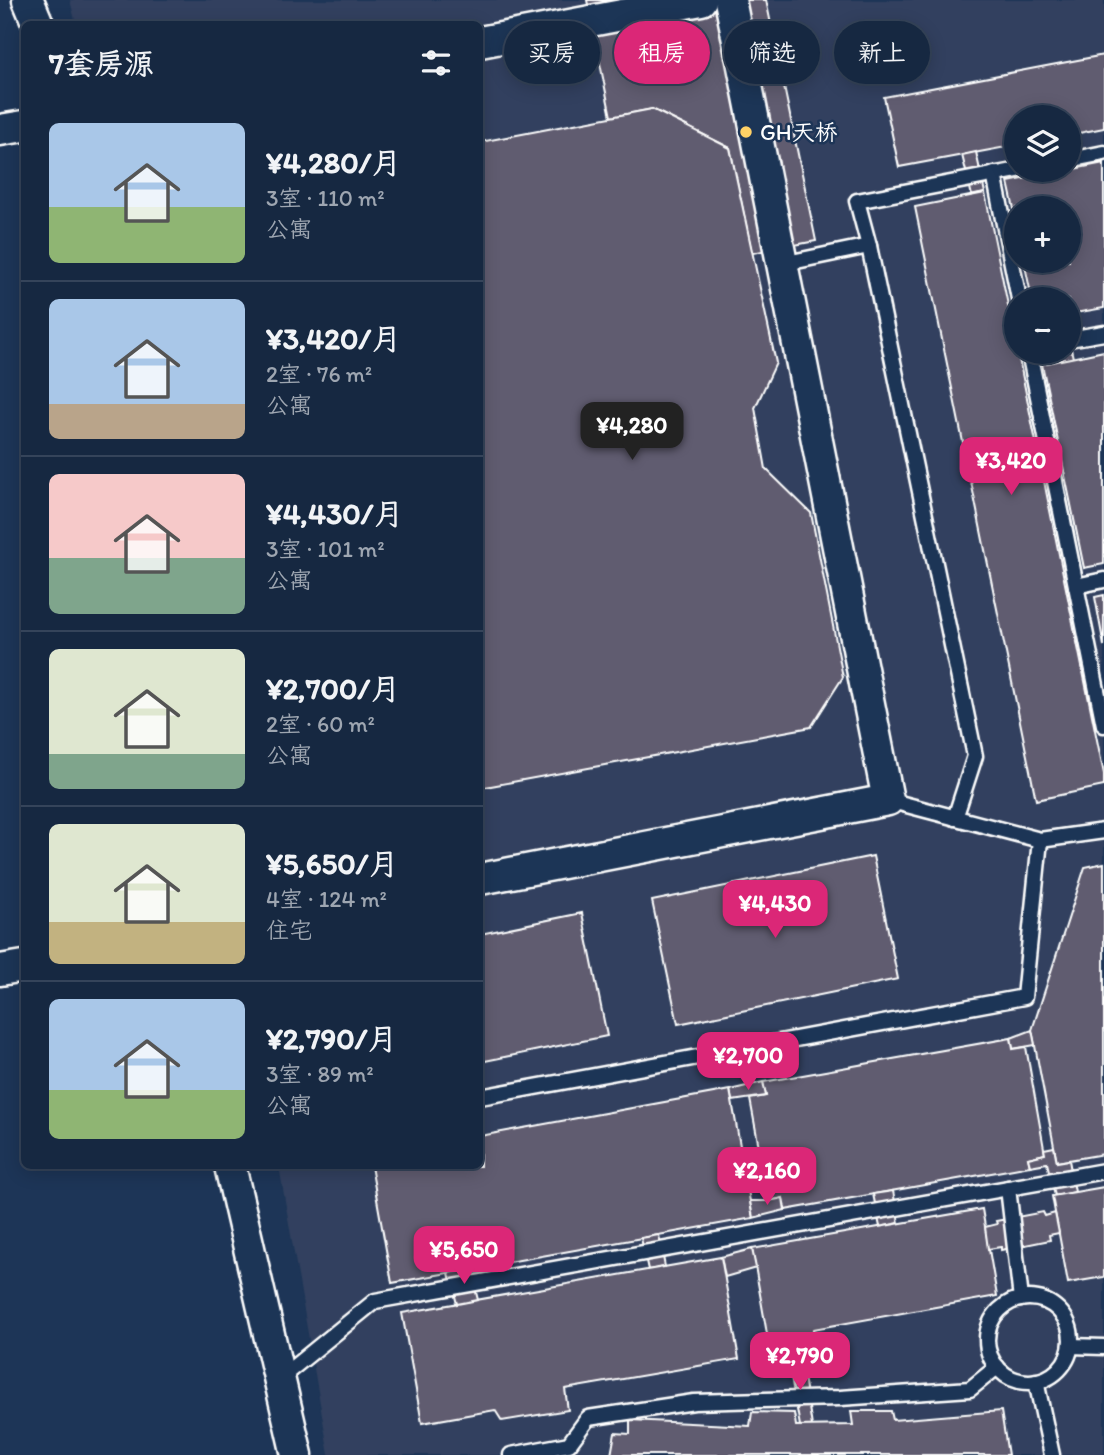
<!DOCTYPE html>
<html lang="zh">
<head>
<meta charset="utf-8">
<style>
	body { margin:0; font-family:Itim,"LXGW WenKai TC",sans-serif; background:#23344c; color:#f1f3f6; height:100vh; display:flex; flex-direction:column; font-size:26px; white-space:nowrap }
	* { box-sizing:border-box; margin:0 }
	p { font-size:23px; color:#9ea6b1 }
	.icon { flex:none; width:38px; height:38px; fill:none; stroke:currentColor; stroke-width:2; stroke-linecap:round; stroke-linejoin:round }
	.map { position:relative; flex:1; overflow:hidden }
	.drawer { position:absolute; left:21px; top:21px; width:462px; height:1148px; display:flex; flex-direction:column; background:#162841; border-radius:10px; box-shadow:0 4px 18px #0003,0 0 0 2px #35445a }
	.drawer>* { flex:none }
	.guide { position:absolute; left:504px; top:21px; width:494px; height:63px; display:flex; gap:14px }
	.controls { position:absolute; left:1004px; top:105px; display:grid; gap:14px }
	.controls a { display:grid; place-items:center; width:77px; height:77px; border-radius:50%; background:#162841; box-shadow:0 4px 18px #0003,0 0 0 2px #35445a; font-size:35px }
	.price { position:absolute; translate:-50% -60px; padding:0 16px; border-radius:14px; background:#db2777; color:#fff; font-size:23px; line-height:46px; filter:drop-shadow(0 2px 4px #0008) }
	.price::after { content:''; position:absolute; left:50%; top:42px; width:21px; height:16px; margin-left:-10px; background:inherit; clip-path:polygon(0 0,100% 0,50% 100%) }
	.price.selected { background:#222; color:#fff }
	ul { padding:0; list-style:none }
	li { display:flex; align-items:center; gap:21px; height:175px; padding:0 28px }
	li+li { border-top:2px solid #35445a }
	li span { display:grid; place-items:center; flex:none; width:196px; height:140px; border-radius:10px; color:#555 }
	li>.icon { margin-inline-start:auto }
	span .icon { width:84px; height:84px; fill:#fffc; stroke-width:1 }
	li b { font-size:30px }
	h2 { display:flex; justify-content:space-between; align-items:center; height:84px; padding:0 28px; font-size:30px }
	.tag { padding:0 24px; border-radius:32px; background:#162841; box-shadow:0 4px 18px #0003,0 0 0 2px #35445a; font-size:24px; line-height:63px }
	.tag.selected { background:#db2777; color:#fff }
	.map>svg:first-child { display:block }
</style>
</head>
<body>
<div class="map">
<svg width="1104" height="1455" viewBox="0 0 1104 1455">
	<rect width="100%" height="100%" fill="#1d3557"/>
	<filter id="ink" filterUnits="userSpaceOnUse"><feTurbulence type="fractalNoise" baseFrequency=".0143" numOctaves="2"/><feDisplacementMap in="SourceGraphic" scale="14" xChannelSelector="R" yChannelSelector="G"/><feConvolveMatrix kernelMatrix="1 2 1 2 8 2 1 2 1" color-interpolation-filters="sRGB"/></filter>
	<g filter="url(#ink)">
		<path fill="#31415e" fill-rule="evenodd" d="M70,0H1104V1455H329L279,1166H480V24H76ZM1017,117H1069V170H1017ZM1017,208H1069V261H1017ZM1017,299H1069V352H1017Z"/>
		<g fill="#615c70" stroke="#fff" stroke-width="2">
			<path d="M587,0H766L816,241L752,253L730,148L652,109L611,117Z"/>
			<path d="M1104,55V128L1069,135V117H1017V145L899,167L884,97Z"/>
			<path d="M652,109L730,148L776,363L755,408L766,469L811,513L843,677L811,727L480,788V142Z"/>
			<path d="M976,152L985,193L972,196L962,155Z"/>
			<path d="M1104,163V308L1069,314V299H1032L1024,261H1069V208H1017V223L1008,182Z"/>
			<path d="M985,193L1104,774V786L1036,800L915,207Z"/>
			<path d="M1069,340L1073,358L1059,361L1056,352H1069Z"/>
			<path d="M1104,351V564L1084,568L1042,364Z"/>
			<path d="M1104,595V646L1095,597Z"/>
			<path d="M873,856L898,979L678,1024L652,901Z"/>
			<path d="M1104,863V1154L1057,1162L1032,1030L1085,867Z"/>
			<path d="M582,913L607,1036L480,1062V934Z"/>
			<path d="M1032,1030L1035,1045L1013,1049L1011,1038Z"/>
			<path d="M1011,1038L1013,1049L1026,1047L1045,1154L1028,1158L1030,1166L785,1210L783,1198L769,1201L750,1099L766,1096L763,1082Z"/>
			<path d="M763,1082L766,1096L732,1101L730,1090Z"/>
			<path d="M730,1090L753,1218L392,1283L371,1166H480V1136Z"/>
			<path d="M1054,1147L1057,1162L1069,1160L1075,1192L1055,1196L1047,1163L1030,1166L1028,1158L1045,1154L1044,1149Z"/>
			<path d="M1104,1187V1277L1068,1283L1052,1196Z"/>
			<path d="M893,1191L899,1223L880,1227L873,1194Z"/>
			<path d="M783,1198L785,1210L753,1218L750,1201H769Z"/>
			<path d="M982,1209L997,1296L813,1329L811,1356L772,1362L752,1249Z"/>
			<path d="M1043,1212L1045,1216L1055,1213L1059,1233L1049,1235L1050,1240L1001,1250V1247L988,1249L985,1227L997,1224L996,1221Z"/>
			<path d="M659,1235L665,1267L648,1270L641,1238Z"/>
			<path d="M752,1249L756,1268L725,1277L721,1257Z"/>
			<path d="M721,1257L739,1359L565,1389L568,1410L502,1421L495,1410L422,1423L402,1313Z"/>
			<path d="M470,1269L478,1300L457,1304L449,1273Z"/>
			<path d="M801,1358L812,1426H800L788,1360Z"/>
			<path d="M851,1411H891L893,1420L1001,1411L1008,1455H611L615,1433L630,1434V1420L750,1426L752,1412L794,1413L796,1426L853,1425Z"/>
		</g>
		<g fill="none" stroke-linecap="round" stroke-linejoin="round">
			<defs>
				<g id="lane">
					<path d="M1069,160L1104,153"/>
					<path d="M994,174L1019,299"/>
					<path d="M782,264L869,246"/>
					<path d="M1069,339L1104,333"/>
					<path d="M1029,352L1104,725"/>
					<path d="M1076,586L1104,580"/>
					<path d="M888,800L1040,840L1104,831"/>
					<path d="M955,818L975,756L869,246L857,201L1018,170"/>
					<path d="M480,1097L1024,997L1040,840"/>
					<path d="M1008,1188L1021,1299"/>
					<circle cx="1029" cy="1340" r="42"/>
					<path d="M1071,1346L1104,1347"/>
					<path d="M279,1379L375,1301L1104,1171"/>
					<path d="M1036,1381L1052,1455"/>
					<path d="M511,1455L569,1444L588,1418L694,1402L840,1398L970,1389L997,1367"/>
				</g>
				<g id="street">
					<path d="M28,0L38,24"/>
					<path d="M480,42L701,0"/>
					<path d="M0,130L24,126"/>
					<path d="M480,879L888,800L730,0"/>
					<path d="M0,970L24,966"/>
					<path d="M230,1166L297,1455"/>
				</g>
			</defs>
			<use href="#lane" stroke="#fff" stroke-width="19"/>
			<use href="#street" stroke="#fff" stroke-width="35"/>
			<use href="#lane" stroke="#1d3557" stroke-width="14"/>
			<use href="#street" stroke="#1d3557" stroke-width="30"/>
		</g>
	</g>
	<circle fill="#ffd166" stroke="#1d3557" stroke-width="2.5" cx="746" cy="132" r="7"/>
	<g text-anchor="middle" stroke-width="5" stroke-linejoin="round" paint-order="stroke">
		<g font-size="23" fill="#fff" stroke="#1d3557" text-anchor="start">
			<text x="760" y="140">GH天桥</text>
		</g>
	</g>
</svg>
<div class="controls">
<a><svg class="icon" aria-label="layers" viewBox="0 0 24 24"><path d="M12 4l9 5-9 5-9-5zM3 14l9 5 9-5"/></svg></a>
<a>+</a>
<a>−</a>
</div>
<b class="price selected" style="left:632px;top:462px">¥4,280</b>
<b class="price" style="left:1011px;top:497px">¥3,420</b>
<b class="price" style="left:775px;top:940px">¥4,430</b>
<b class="price" style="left:748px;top:1092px">¥2,700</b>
<b class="price" style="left:767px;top:1207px">¥2,160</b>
<b class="price" style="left:464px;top:1286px">¥5,650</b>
<b class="price" style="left:800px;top:1392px">¥2,790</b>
<div class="guide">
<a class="tag">买房</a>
<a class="tag selected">租房</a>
<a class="tag">筛选</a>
<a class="tag">新上</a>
</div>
<section class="drawer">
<h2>7套房源<svg class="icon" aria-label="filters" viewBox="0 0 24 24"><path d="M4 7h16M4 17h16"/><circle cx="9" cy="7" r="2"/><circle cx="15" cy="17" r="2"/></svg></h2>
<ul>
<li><span style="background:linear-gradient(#a9c7e8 60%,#8fb573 0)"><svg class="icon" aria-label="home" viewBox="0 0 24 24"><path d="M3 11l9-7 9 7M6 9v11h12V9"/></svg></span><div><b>¥4,280/月</b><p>3室 · 110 m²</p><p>公寓</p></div></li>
<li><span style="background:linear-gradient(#a9c7e8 75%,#b9a48a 0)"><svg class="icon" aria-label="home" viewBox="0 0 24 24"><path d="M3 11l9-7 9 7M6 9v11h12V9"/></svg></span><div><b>¥3,420/月</b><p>2室 · 76 m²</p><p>公寓</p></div></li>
<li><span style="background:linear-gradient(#f6c9c9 60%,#7fa58c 0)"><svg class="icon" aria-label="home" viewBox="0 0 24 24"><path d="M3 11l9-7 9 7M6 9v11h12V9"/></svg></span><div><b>¥4,430/月</b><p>3室 · 101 m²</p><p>公寓</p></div></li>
<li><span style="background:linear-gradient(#dfe7d0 75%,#7fa58c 0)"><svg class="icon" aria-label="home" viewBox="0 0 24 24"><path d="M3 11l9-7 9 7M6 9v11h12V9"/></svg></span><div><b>¥2,700/月</b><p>2室 · 60 m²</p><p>公寓</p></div></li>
<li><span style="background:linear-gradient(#dfe7d0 70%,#c2b280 0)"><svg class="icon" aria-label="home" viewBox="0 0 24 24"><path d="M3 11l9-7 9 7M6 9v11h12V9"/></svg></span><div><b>¥5,650/月</b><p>4室 · 124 m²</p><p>住宅</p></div></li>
<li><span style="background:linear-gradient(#a9c7e8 65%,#8fb573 0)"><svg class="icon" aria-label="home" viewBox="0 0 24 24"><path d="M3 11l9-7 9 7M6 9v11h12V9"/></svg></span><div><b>¥2,790/月</b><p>3室 · 89 m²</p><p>公寓</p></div></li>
</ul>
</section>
</div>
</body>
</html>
